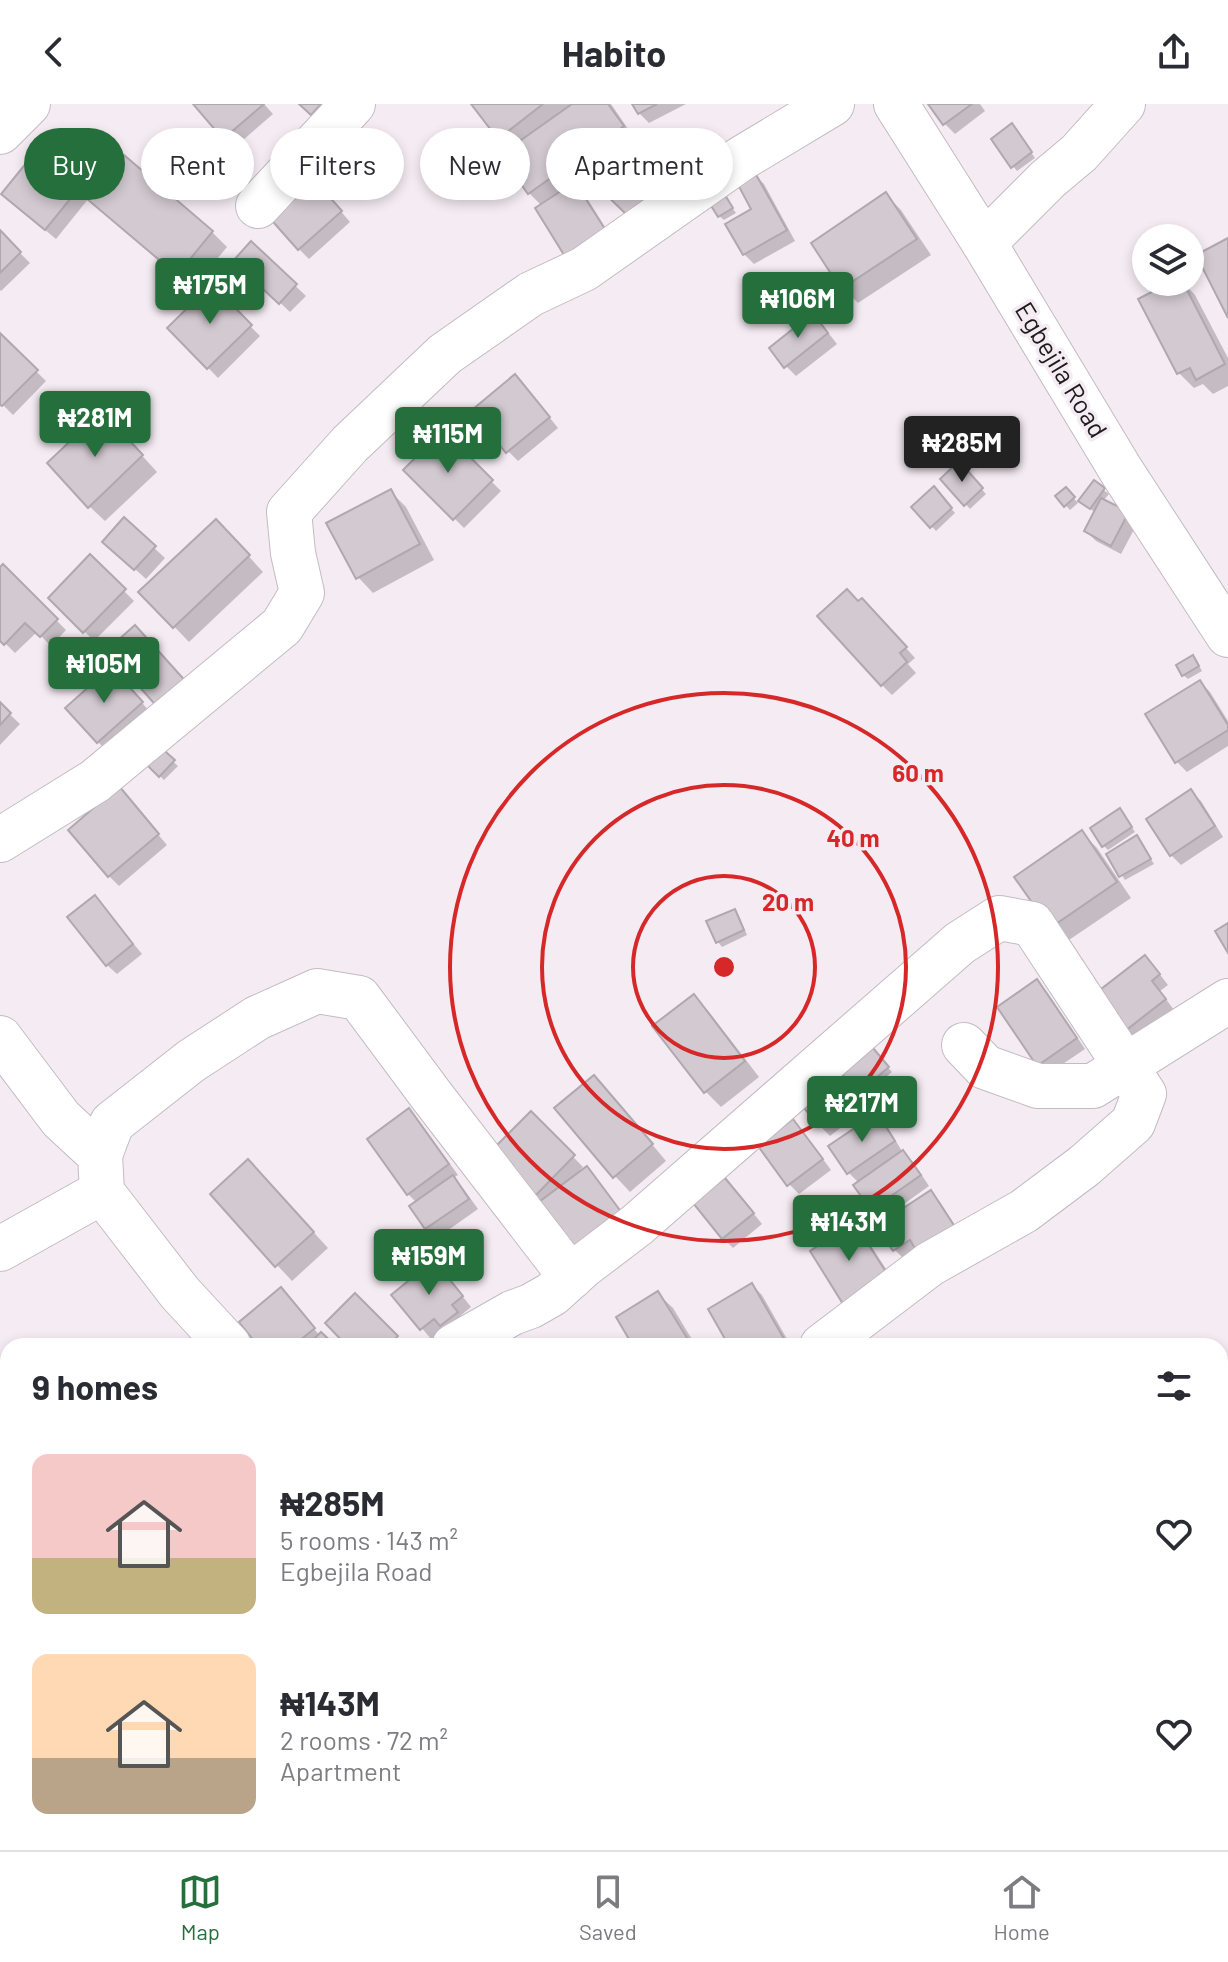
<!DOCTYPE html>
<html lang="en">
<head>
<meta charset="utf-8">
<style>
	body { margin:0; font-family:Barlow,sans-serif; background:#f7f7f7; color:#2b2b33; height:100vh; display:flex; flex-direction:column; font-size:30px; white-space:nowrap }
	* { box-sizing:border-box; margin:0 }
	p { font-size:26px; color:#7c7c81 }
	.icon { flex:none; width:44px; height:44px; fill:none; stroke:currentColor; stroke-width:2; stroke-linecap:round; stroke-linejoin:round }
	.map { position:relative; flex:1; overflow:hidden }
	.panel { position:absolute; left:0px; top:1234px; width:1228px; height:512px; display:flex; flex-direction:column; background:#fff; border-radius:24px 24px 0 0; box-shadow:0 4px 12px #0003 }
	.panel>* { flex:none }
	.top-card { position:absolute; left:24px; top:24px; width:800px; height:72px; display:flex; gap:16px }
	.tools { position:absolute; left:1132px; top:120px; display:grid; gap:16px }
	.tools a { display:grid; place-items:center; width:72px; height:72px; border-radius:50%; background:#fff; box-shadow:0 4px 12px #0003; font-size:40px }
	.price { position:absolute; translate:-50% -68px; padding:0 18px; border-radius:8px; background:#256f3c; color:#fff; font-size:26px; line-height:52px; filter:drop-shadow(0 2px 4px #0008) }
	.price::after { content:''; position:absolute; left:50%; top:48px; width:24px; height:18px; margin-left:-12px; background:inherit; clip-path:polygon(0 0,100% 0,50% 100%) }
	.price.selected { background:#222; color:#fff }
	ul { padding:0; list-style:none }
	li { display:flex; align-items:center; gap:24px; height:200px; padding:0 32px }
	li span { display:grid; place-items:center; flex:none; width:224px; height:160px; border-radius:16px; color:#555 }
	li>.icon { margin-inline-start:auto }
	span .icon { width:96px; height:96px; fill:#fffc; stroke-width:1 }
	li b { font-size:34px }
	h2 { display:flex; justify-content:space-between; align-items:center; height:96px; padding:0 32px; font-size:34px }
	.pill { padding:0 28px; border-radius:36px; background:#fff; box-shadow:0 4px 12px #0003; font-size:28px; line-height:72px }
	.pill.selected { background:#256f3c; color:#fff }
	header { display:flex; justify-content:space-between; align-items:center; height:104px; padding:0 32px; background:#fff; font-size:36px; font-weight:700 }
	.tabs { display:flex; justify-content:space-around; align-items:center; height:112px; border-top:2px solid #e1e1e2; background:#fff; font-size:22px; color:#7c7c81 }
	.tabs a { display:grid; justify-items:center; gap:4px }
	.tabs .selected { color:#256f3c }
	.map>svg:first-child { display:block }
</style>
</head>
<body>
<header><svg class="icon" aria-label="back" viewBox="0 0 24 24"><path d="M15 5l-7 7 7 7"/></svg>Habito<svg class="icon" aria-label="share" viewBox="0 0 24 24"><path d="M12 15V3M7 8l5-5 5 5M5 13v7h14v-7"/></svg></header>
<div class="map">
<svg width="1228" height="1746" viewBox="0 0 1228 1746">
	<rect width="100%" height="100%" fill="#f5ecf3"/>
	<g fill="#0003">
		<path d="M195,0H264L273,10L234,44Z"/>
		<path d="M474,0H611L637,38L576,82L585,91L618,144L542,102L529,89L511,45L499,33Z"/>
		<path d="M635,0H686L649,19L639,9Z"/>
		<path d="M930,0H980L985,7L955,30L945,20Z"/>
		<path d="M1016,26L1035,54L1017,67L1013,62Z"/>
		<path d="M40,45L94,91L125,54L212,128L227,143L193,184L105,110L89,94L56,135L14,100Z"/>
		<path d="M754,70L764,80L795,137L754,160L744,150L754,106Z"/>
		<path d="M321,84L350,118L309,155L299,145Z"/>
		<path d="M886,91L901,106L931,151L858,199L843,184L813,140Z"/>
		<path d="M725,94L736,109L724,116L719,112Z"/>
		<path d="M0,129L30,159L1,187L0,186Z"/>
		<path d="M252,140L306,192L290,208L236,157Z"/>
		<path d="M1175,178H1183L1195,191L1228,254V282L1213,290L1203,280L1194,284L1179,269Z"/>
		<path d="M212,183L260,232L218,274L170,224Z"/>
		<path d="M823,222L837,240L796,272L786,262Z"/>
		<path d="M0,232L46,277L13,311L0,298Z"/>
		<path d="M525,283L558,324L518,357L508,347Z"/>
		<path d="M118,325L157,368L105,417L89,402Z"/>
		<path d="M443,329L501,387L464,424L406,366Z"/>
		<path d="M975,330L984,342L972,352L957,337Z"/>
		<path d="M959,360L986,390L970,405L943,375Z"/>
		<path d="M1094,379L1109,390L1103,397L1137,420L1121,450L1096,437L1086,427L1096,409L1085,401Z"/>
		<path d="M934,385L955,409L936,427L914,403Z"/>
		<path d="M1066,386L1078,399L1070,406L1058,393Z"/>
		<path d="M390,387L406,403L434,456L373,489L358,473Z"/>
		<path d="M124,416L165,454L146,475L115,447Z"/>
		<path d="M231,433L263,468L189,538L141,488Z"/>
		<path d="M90,453L134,497L94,537L51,494Z"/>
		<path d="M3,463L66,526L51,542L37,528L15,549L0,534V466Z"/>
		<path d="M859,500L872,506L915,554L908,560L916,569L892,591L882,581Z"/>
		<path d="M1197,558L1202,567L1188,575L1183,571Z"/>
		<path d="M121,575L151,609L108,648L98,638Z"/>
		<path d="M1200,578L1210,588L1228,617V642L1187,668L1177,658L1147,611Z"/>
		<path d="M0,601L20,620L0,641Z"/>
		<path d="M159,645L178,662L164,676L146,658Z"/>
		<path d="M1191,688L1201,697L1223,733L1181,761L1171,751Z"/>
		<path d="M128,695L167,741L119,782L109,772Z"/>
		<path d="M1124,711L1135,728L1108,746L1104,742Z"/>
		<path d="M1082,729L1097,744L1131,794L1066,838L1051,823Z"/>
		<path d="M1137,734L1154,760L1125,776L1109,751Z"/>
		<path d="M95,793L142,850L117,870L107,861Z"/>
		<path d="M734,807L739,812L747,831L722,843L718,838Z"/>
		<path d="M1155,864L1168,881L1160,887L1174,906L1136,935L1126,925Z"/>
		<path d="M1037,878L1047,888L1085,945L1048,970L1038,960Z"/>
		<path d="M694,893L709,908L759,973L721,1003L706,988L655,922Z"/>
		<path d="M877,951L892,968L864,992L859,988Z"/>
		<path d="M830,979L857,1011L830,1032L820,1022Z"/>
		<path d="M609,989L666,1057L630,1088L615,1072Z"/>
		<path d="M409,1007L419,1017L458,1071L453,1074L463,1084L478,1105L437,1134L427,1124L412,1102L417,1099L408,1090Z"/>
		<path d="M531,1010L583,1063L577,1069L579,1071L587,1065L597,1075L630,1120L542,1098L492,1048Z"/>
		<path d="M877,1012L887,1022L903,1049L913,1058L929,1082L883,1115L873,1105L856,1082L859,1079L849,1069Z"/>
		<path d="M793,1018L803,1028L831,1066L799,1090L789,1080Z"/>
		<path d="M263,1073L328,1144L292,1177L277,1161Z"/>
		<path d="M735,1086L762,1120L733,1144L723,1134Z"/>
		<path d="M930,1089L940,1098L963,1134L905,1156L895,1146L879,1123Z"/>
		<path d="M854,1121L864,1131L897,1182L855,1208Z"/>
		<path d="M444,1169L471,1203L460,1212L466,1219L445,1224L431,1235L394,1191Z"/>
		<path d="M752,1181L762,1191L791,1242H731Z"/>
		<path d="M657,1189L673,1204L696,1242H636Z"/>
		<path d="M355,1192L405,1242H350Z"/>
		<path d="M291,1196L320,1232L333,1242H261Z"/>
		<path d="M315,1738H407L402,1746H310Z"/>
		<path d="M486,1738H519L521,1746L542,1738L548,1740L551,1738H605L609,1746H489Z"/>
		<path d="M701,1738H740L741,1742L719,1746H704Z"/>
		<path d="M1049,1738H1122L1129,1746H1055Z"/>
	</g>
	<g fill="#d3cad1" stroke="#b0a8af" stroke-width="2">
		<path d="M193,0H264L223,35Z"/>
		<path d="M299,0H321L311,11Z"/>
		<path d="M471,0H543L498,35Z"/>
		<path d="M572,0H608L624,22L528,90L500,51Z"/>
		<path d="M632,0H657L638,10Z"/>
		<path d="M928,0H972L943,21Z"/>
		<path d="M1012,19L1032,48L1011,64L991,35Z"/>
		<path d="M40,42L84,78L45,126L1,90Z"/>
		<path d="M124,51L213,127L177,171L87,95Z"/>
		<path d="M622,52L656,85L629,113L595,80Z"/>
		<path d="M754,67L787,126L743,151L725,120L751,105L736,77Z"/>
		<path d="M311,72L342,107L298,146L267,111Z"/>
		<path d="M575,78L610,133L569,159L535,104Z"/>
		<path d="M886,88L917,135L841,185L811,139Z"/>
		<path d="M725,91L733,104L718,113L710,100Z"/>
		<path d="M0,126L21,148L0,169Z"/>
		<path d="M1228,134V214L1196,151Z"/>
		<path d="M251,137L297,180L279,200L233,157Z"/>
		<path d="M1171,178H1183L1225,260L1196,276L1190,264L1177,270L1138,195Z"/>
		<path d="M212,180L252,221L207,265L167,224Z"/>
		<path d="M813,209L828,229L784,264L769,244Z"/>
		<path d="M0,229L38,266L2,302L0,301Z"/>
		<path d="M515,270L550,313L506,349L472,306Z"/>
		<path d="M102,307L143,351L88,404L47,359Z"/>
		<path d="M971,323L981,336L966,349L955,336Z"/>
		<path d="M443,326L493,376L453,416L403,366Z"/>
		<path d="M959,357L983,384L964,402L940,375Z"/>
		<path d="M1094,376L1105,384L1090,405L1078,397Z"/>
		<path d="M934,382L952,404L930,424L911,403Z"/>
		<path d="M1066,383L1075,393L1064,403L1055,392Z"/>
		<path d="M391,385L420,440L356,475L326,419Z"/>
		<path d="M1101,394L1129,408L1111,442L1084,427Z"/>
		<path d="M124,413L156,442L134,466L102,438Z"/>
		<path d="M216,415L250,451L173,524L138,488Z"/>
		<path d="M90,450L126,485L83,529L48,494Z"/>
		<path d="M3,460L58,515L40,533L25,519L4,541L0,537V463Z"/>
		<path d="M847,485L858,497L862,494L907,543L900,549L907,558L881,582L817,512Z"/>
		<path d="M135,521L189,581L160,606L107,546Z"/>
		<path d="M1193,551L1199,562L1182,572L1176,561Z"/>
		<path d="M111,563L143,598L97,639L65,604Z"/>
		<path d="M1200,576L1228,621V626L1175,659L1145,610Z"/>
		<path d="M0,598L11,609L0,621Z"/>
		<path d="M159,642L175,656L159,673L144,658Z"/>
		<path d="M119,682L159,730L108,773L68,726Z"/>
		<path d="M1191,685L1215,722L1170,752L1146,715Z"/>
		<path d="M1120,704L1132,723L1102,743L1090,724Z"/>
		<path d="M1082,726L1117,778L1050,824L1014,773Z"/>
		<path d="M1137,731L1151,755L1119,773L1106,750Z"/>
		<path d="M95,791L133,840L106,862L67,813Z"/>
		<path d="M735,805L744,826L716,839L706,817Z"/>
		<path d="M1228,819V849L1215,827Z"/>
		<path d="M1145,851L1160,870L1152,877L1166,895L1125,927L1096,889Z"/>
		<path d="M1037,875L1077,934L1037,962L997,903Z"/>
		<path d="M694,890L745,957L704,989L652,922Z"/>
		<path d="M873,944L889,963L858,989L842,970Z"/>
		<path d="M594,971L653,1040L613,1074L554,1004Z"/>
		<path d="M830,976L848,1000L819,1023L801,1000Z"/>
		<path d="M409,1004L449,1060L407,1091L367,1035Z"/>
		<path d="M531,1007L575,1051L534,1093L490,1048Z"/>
		<path d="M877,1009L895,1037L847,1070L828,1042Z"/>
		<path d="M793,1015L823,1055L787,1082L758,1042Z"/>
		<path d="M903,1046L921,1071L871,1106L853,1081Z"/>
		<path d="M248,1055L314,1128L275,1163L210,1090Z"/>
		<path d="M587,1062L622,1109L574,1144L539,1098Z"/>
		<path d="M453,1071L469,1095L425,1125L409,1102Z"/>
		<path d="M725,1074L754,1109L722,1135L693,1099Z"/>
		<path d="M931,1086L955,1123L917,1148L910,1136L893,1147L876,1122Z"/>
		<path d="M854,1118L888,1171L843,1200L810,1147Z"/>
		<path d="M434,1156L463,1192L452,1201L458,1208L440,1222L434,1215L420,1226L391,1191Z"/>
		<path d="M752,1179L788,1242H729L708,1205Z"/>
		<path d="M281,1183L315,1224L293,1242H258L239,1218Z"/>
		<path d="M658,1187L692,1242H633L616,1213Z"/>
		<path d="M355,1189L398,1232L388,1242H347L325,1219Z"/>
		<path d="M321,1228L336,1242H307Z"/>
		<path d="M1220,1404L1228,1415V1503L1220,1492Z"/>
		<path d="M313,1738H383L378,1746H308Z"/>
		<path d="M411,1738H423L435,1746H405Z"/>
		<path d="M484,1738H510L513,1746H487Z"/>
		<path d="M536,1738H547L550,1746H516Z"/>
		<path d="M549,1738H602L606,1746H553Z"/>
		<path d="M617,1738H626L628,1740L630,1738H653L661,1746H609Z"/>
		<path d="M668,1738H683L687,1746H672Z"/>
		<path d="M699,1738H738L700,1744Z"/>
		<path d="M953,1738H1027L1033,1746H958Z"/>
		<path d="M1046,1738H1123L1124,1740L1117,1746H1053Z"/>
	</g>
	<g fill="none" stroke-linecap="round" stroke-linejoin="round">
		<defs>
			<g id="minor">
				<path d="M896,0L984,139L1122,368L1228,531"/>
				<path d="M0,28L28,0"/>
				<path d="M258,102L353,0"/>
				<path d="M984,139L1048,75L1079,49L1123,0"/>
				<path d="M0,736L95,677L282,522L302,489L293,449L289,408L350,340L445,250L531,190L584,165L742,54L832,0"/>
				<path d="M0,934L61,1015L100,1051L102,1088L180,1189L229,1242"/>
				<path d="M964,941L985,963L1038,982H1093L1228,897"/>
				<path d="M100,1051L112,1019L191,957L257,914L317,887L359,894L431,991L571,1173"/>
				<path d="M0,1145L102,1088"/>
				<path d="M454,1242L512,1209L531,1202L552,1190L583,1162L637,1121L960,839L999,814L1032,820L1144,990L1133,1019L1084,1062L1024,1107L930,1160L822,1242"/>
				<path d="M1220,1374L1228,1371"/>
				<path d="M1220,1716L1228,1712"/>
				<path d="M0,1722L8,1724"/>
				<path d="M68,1738L102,1746"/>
				<path d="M941,1738L946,1746"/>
				<path d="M1165,1746L1180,1738"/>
			</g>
		</defs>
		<use href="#minor" stroke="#c3bbc2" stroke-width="46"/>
		<use href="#minor" stroke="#fff" stroke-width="44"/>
	</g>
	<g fill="none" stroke="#d62828" stroke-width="4">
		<circle cx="724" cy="863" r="91"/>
		<circle cx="724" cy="863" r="182"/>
		<circle cx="724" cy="863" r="274"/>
	</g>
	<g text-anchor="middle" stroke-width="7" stroke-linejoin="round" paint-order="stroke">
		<g font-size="26" fill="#1d1a1c" stroke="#f5ecf3">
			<text transform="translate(1061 266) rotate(59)" y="9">Egbejila Road</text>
		</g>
	</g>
	<circle cx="724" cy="863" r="12" fill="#d62828" stroke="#f5ecf3" stroke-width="4"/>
	<g font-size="24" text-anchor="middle" font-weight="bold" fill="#d62828" stroke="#f5ecf3" stroke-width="7" stroke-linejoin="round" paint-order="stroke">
		<text x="918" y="678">60 m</text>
		<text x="853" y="743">40 m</text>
		<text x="788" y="807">20 m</text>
	</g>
</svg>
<div class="tools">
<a><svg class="icon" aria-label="layers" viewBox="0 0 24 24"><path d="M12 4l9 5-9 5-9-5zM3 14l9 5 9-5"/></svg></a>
</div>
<b class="price" style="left:210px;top:222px">₦175M</b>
<b class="price" style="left:798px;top:236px">₦106M</b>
<b class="price" style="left:95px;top:355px">₦281M</b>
<b class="price" style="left:448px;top:371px">₦115M</b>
<b class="price selected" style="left:962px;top:380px">₦285M</b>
<b class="price" style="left:104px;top:601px">₦105M</b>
<b class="price" style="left:862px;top:1040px">₦217M</b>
<b class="price" style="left:849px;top:1159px">₦143M</b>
<b class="price" style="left:429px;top:1193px">₦159M</b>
<div class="top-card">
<a class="pill selected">Buy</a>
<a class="pill">Rent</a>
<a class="pill">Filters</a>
<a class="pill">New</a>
<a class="pill">Apartment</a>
</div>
<section class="panel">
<h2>9 homes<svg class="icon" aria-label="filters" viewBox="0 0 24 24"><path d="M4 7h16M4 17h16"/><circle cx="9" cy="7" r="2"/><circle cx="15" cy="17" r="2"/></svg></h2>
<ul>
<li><span style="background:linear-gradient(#f6c9c9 65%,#c2b280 0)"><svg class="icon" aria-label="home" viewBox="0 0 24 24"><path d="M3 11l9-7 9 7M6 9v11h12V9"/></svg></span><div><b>₦285M</b><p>5 rooms · 143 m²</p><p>Egbejila Road</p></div><svg class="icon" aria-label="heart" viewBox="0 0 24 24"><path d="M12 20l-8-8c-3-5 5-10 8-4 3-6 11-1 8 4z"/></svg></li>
<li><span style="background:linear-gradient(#ffd9b3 65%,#b9a48a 0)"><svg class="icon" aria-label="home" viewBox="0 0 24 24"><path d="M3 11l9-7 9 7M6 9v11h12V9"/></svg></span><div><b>₦143M</b><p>2 rooms · 72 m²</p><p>Apartment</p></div><svg class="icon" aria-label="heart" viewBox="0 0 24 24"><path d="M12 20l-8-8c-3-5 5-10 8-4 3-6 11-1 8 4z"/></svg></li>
</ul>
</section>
</div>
<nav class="tabs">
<a class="selected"><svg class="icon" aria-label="map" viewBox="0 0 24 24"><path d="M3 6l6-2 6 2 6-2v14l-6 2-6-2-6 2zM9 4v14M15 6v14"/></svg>Map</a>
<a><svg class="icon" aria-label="saved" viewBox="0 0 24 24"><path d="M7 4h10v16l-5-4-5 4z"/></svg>Saved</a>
<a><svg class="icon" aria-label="home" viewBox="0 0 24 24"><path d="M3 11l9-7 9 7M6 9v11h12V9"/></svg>Home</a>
</nav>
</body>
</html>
